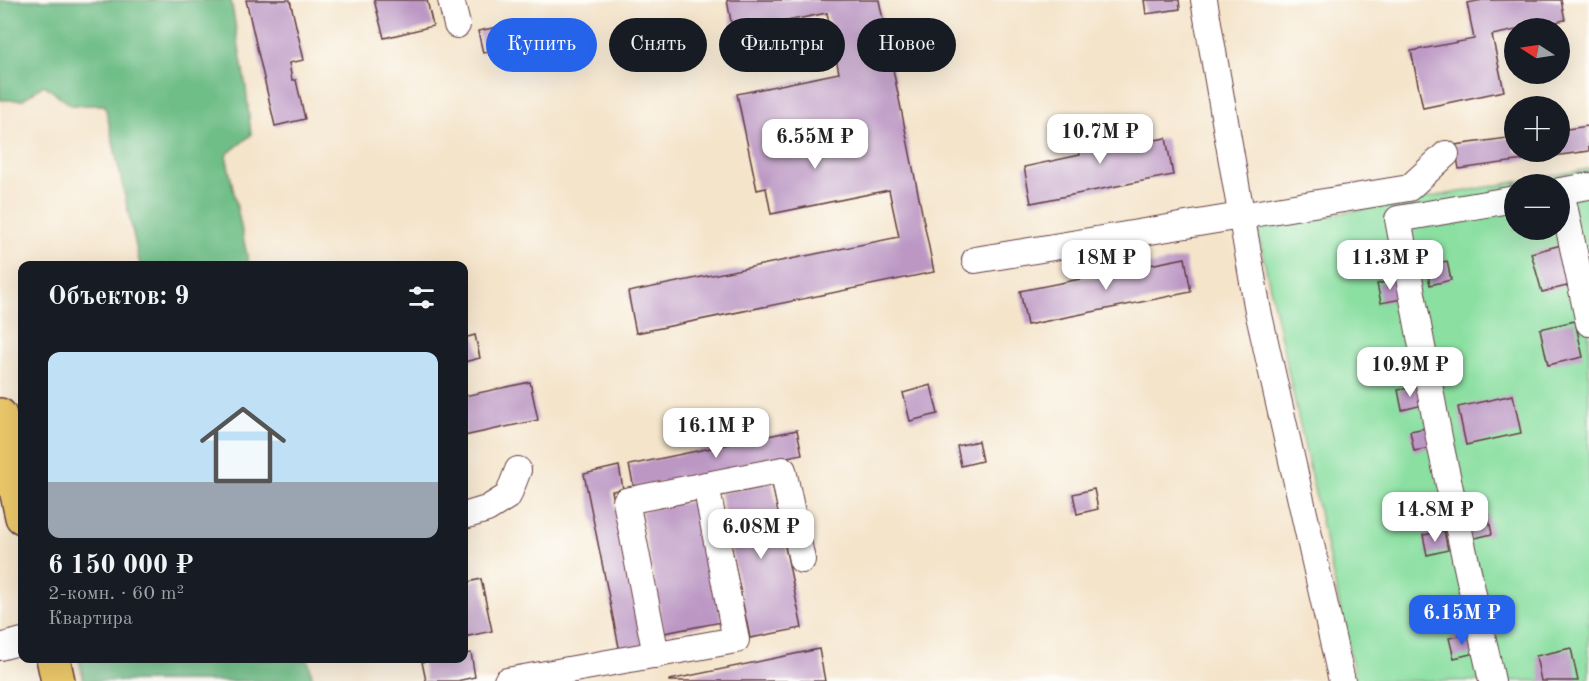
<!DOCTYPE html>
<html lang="ru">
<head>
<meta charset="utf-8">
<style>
	body { margin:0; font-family:"Old Standard TT",serif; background:#242831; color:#f1f3f6; height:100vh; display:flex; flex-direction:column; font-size:22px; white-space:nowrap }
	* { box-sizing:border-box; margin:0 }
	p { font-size:20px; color:#9ea1a6 }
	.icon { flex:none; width:33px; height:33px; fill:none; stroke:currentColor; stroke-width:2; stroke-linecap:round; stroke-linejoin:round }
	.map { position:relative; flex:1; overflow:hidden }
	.side { position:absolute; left:18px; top:261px; width:450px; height:402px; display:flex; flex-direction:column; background:#171b24; border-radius:12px; box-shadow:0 6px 24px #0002 }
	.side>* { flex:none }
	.hud { position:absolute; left:486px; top:18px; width:570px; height:54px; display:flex; gap:12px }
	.needle { width:39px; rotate:282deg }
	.controls { position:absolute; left:1504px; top:18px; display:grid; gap:12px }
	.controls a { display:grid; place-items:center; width:66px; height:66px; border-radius:50%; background:#171b24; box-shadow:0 6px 24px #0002; font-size:30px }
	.price { position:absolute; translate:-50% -51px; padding:0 14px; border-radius:12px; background:#fff; color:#222; font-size:20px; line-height:39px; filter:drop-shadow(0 2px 3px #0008) }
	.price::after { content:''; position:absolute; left:50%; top:36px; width:18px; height:14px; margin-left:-9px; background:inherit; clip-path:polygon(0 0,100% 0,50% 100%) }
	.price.active { background:#2563eb; color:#fff }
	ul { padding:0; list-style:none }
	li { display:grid; align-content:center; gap:12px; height:318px; padding:0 30px }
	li+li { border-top:2px solid #363941 }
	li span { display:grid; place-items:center; height:186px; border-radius:12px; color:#555 }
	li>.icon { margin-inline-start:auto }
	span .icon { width:108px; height:108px; fill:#fffc; stroke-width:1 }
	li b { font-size:26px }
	h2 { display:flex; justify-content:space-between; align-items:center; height:72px; padding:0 30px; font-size:26px }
	.tag { padding:0 21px; border-radius:27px; background:#171b24; box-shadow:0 6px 24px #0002; font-size:21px; line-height:54px }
	.tag.active { background:#2563eb; color:#fff }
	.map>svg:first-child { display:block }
</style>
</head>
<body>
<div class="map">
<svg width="1589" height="681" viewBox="0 0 1589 681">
	<rect width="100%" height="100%" fill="#fdfcf7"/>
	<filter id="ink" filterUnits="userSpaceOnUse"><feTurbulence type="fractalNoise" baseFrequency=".0167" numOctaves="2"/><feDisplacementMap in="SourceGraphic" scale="12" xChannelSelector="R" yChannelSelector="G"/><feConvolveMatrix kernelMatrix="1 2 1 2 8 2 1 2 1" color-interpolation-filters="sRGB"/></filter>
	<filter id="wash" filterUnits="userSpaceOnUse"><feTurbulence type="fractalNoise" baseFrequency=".008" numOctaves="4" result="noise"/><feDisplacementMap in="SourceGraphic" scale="24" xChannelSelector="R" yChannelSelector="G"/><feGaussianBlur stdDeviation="1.35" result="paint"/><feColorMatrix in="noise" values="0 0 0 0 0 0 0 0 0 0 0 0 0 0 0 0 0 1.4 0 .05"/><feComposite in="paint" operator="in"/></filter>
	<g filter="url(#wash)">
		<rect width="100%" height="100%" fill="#f4e4ca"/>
		<path fill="#8adfa1" stroke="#6a7f66" stroke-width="1.5" fill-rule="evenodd" d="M1589,169V681H1356L1257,228ZM1515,184H1560V230H1515Z"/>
		<g fill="#6fbe87" stroke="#5c6e59" stroke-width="1.5">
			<path d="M0,0H231L246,88L251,135L226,155L249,265H140L105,105H71L44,85L22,100H0Z"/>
			<path d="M79,659H308L313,681H84Z"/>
		</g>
		<g id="blocks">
			<g fill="#bc97c4">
				<path d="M246,0H290L304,60L289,63L292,80H296L305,119L275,126Z"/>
				<path d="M374,0H427L433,26L384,38Z"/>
				<path d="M727,0H879L934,272L636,333L628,292L899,237L889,190L771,214L766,188L757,190L737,94L839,73L827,13L733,32Z"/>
				<path d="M1144,0H1179L1180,9L1146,14Z"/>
				<path d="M1483,0H1561L1565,20L1492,35L1504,91L1423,108L1411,51L1474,39L1467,3Z"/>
				<path d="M503,26L508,48L483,53L478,31Z"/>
				<path d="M1130,125L1134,144L1166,138L1173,175L1031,203L1024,167L1080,155L1076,136Z"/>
				<path d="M1588,126L1589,151L1459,169L1455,145L1515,137V152H1560V130Z"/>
				<path d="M1561,245L1571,285L1542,292L1531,253Z"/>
				<path d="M1185,258L1191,292L1027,325L1020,291Z"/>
				<path d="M1447,261L1451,280L1430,285L1426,265Z"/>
				<path d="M1398,279L1402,299L1381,303L1377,284Z"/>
				<path d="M1575,321L1583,357L1548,365L1540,329Z"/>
				<path d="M475,335L480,358L464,362V338Z"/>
				<path d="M1452,362L1457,381L1436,386L1431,366Z"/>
				<path d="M530,382L538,420L464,436V396Z"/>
				<path d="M931,385L938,414L910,421L903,393Z"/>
				<path d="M1419,386L1423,405L1402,410L1398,390Z"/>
				<path d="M1513,395L1521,433L1466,445L1458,407Z"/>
				<path d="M1431,427L1435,447L1414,451L1410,431Z"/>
				<path d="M797,430L802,454L634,488L629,465Z"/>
				<path d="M978,441L982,461L961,466L957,446Z"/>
				<path d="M619,466L623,489L612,491L644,647L620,652L584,474Z"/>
				<path d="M772,483L802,628L750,638L720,493Z"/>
				<path d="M1094,489L1098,509L1077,514L1073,494Z"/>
				<path d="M699,500L722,622L664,633L641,511Z"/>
				<path d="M1488,515L1492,534L1471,539L1467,519Z"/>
				<path d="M1444,531L1448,550L1427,555L1423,535Z"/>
				<path d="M481,579L492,631L464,637V583Z"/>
				<path d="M1470,634L1475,653L1454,658L1449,638Z"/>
				<path d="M1571,648L1578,681H1541L1536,656Z"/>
				<path d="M819,649L825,681H669V680Z"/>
				<path d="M471,653L475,677L457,681H426L422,662L442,658H464V654Z"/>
			</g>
		</g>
	</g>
	<g filter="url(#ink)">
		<use href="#blocks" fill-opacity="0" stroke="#643d43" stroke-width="1.5"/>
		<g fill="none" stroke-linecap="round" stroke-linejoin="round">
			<defs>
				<g id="minor">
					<path d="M451,0L457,25"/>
					<path d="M1204,0L1258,311L1342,681"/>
					<path d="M1560,191L1589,186"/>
					<path d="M1561,191L1589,323"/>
					<path d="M975,260L1409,188L1446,154"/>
					<path d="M464,516L487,509L508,496L518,470"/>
					<path d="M0,647L22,641"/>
					<path d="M656,655L626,501L783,470L802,560"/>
					<path d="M507,681L736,640L706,485"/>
					<path d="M1492,681L1441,448L1398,219L1515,199"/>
				</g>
				<g id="major">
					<path d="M0,415L22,517"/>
					<path d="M53,658L58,681"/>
				</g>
			</defs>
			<use href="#minor" stroke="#643d43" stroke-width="28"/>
			<use href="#major" stroke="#643d43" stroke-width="36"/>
			<use href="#minor" stroke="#fff" stroke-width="26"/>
			<use href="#major" stroke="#eac769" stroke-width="33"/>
		</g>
	</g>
</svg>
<div class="controls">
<a><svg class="needle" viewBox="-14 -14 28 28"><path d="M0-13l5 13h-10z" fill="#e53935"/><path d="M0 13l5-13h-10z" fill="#9ea1a6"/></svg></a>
<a>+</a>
<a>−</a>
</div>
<b class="price" style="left:1100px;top:165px">10.7M ₽</b>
<b class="price" style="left:815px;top:170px">6.55M ₽</b>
<b class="price" style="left:1106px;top:291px">18M ₽</b>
<b class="price" style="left:1390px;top:291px">11.3M ₽</b>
<b class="price" style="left:1410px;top:398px">10.9M ₽</b>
<b class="price" style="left:716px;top:459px">16.1M ₽</b>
<b class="price" style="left:1435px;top:543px">14.8M ₽</b>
<b class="price" style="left:761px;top:560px">6.08M ₽</b>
<b class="price active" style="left:1462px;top:646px">6.15M ₽</b>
<div class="hud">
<a class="tag active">Купить</a>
<a class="tag">Снять</a>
<a class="tag">Фильтры</a>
<a class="tag">Новое</a>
</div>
<section class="side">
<h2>Объектов: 9<svg class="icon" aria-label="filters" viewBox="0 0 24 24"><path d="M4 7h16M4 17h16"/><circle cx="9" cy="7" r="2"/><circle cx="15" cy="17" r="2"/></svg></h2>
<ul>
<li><span style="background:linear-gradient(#bfe0f5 70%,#9aa5b1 0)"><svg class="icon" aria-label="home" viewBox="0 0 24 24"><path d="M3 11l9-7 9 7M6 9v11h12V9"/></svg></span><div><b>6 150 000 ₽</b><p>2-комн. · 60 m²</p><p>Квартира</p></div></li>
</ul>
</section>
</div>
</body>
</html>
